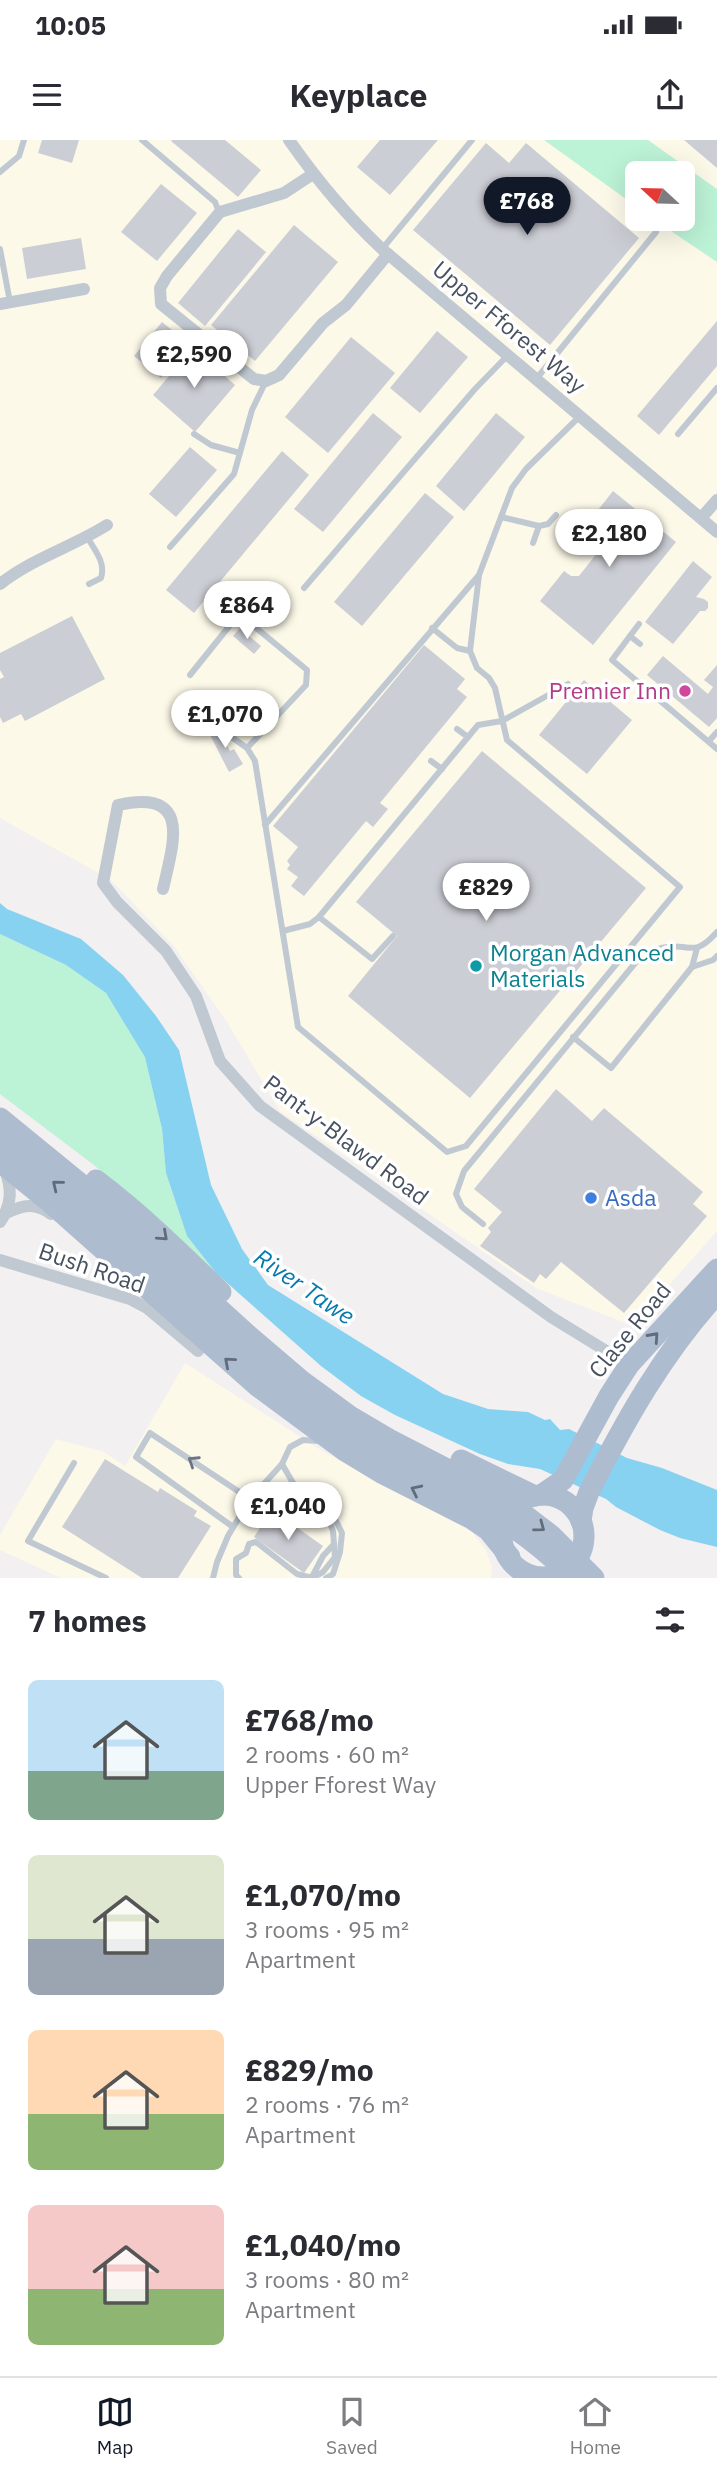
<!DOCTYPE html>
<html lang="en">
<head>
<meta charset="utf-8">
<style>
	body { margin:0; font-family:"IBM Plex Sans",sans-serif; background:#f7f7f7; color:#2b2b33; height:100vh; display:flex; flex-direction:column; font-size:26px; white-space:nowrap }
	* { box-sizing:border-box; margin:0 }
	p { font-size:23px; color:#7c7c81 }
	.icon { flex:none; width:38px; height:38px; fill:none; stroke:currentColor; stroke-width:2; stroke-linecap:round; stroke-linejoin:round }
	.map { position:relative; height:1438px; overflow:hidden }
	.side { display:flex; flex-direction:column; background:#fff; flex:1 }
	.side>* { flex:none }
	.needle { width:46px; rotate:292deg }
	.controls { position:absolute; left:625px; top:21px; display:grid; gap:14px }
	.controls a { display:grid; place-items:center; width:70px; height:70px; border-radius:10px; background:#fff; box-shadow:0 7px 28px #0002; font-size:35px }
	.price { position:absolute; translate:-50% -60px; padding:0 16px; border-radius:24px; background:#fff; color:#222; font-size:23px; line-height:46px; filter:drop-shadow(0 2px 4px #0008) }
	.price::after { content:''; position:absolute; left:50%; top:42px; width:21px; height:16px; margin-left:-10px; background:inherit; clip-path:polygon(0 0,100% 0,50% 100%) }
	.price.current { background:#111827; color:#fff }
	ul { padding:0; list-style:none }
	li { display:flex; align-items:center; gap:21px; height:175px; padding:0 28px }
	li span { display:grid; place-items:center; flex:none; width:196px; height:140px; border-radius:10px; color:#555 }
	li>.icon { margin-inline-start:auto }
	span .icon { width:84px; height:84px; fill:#fffc; stroke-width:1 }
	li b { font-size:30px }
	h2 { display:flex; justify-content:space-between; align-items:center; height:84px; padding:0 28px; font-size:30px }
	.status { display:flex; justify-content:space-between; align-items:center; height:49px; padding:0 35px; background:#fff; direction:ltr }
	.status svg { height:19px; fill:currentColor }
	header { display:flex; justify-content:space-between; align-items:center; height:91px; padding:0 28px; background:#fff; font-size:32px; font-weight:700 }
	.menu { display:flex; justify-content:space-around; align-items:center; height:98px; border-top:2px solid #e1e1e2; background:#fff; font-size:19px; color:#7c7c81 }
	.menu a { display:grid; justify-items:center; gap:4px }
	.menu .current { color:#111827 }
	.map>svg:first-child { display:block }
</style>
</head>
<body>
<div class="status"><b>10:05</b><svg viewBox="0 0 49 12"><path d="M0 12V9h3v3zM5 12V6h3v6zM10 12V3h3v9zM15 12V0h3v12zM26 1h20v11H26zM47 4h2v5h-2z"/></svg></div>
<header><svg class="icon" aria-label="menu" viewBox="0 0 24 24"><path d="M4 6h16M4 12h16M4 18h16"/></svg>Keyplace<svg class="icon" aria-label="share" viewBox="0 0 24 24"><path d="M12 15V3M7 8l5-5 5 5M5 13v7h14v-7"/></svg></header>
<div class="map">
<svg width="717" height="1438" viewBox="0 0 717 1438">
	<rect width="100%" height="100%" fill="#f2f0f0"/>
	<g fill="#fdf9e9" fill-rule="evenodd">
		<path d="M0,0H717V1091L633,1186L536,1148L280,971L227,882L173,805L111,740L0,678ZM637,33H682V79H637Z"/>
		<path d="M185,1223L324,1312L472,1392L486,1410L492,1427L491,1438H61L0,1410V1395L56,1299L104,1312L125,1326Z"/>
	</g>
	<g fill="#bcf2d6">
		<path d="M544,0H648L717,49V122L653,79H682V33H637V67Z"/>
		<path d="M0,794L66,825L106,853L146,917L162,989L166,1033L187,1096L216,1133L94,1025L0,954Z"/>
	</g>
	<path fill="#87d2f1" d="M0,763L7,769L81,799L123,835L156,876L179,910L211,1045L242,1109L268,1145L443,1254L488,1269L528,1272L545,1280L550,1279L560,1290L569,1289L627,1318L662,1328L717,1350V1407L680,1398L660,1390L616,1367L606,1359L540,1329L508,1324L480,1314L395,1275L361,1256L321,1226L216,1133L187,1096L166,1033L162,989L145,917L106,853L66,825L0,794Z"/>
	<g fill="#ccced5">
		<path d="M42,0H79L72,23L38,13Z"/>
		<path d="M172,0H225L261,30L238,57L171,1Z"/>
		<path d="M380,0H438L390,55L357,27Z"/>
		<path d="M684,0H717V28Z"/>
		<path d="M486,3L509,23L526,3L639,98L550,205L413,90Z"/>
		<path d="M161,44L197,73L157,121L121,92Z"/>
		<path d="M294,85L338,122L255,221L211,185Z"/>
		<path d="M238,89L266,112L205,186L178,163Z"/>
		<path d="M81,98L86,129L27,139L22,108Z"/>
		<path d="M717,181V226L659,295L637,276Z"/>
		<path d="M162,182L189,204L161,238L134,216Z"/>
		<path d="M437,191L468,217L420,273L390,248Z"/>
		<path d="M351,197L395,233L328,313L285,277Z"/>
		<path d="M193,208L235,245L195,292L153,255Z"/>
		<path d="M373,273L402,297L323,392L294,369Z"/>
		<path d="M496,273L525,297L464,371L436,346Z"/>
		<path d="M190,307L217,330L176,377L149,354Z"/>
		<path d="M282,311L309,335L194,473L166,450Z"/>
		<path d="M613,351L676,402L593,505L540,461L564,431L571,436H579L601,408L595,403L601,396L587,384Z"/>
		<path d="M425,353L454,377L362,486L334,462Z"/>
		<path d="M693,421L712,437L696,457L704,459L708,462V468L705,471H700L673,504L645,482Z"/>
		<path d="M72,476L105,539L25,581L21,574L3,583L0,577V539L4,537L0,530V513Z"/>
		<path d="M240,488L261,506L254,514L233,496Z"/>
		<path d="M424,505L465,539L457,549L467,557L380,663L388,669L373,687L366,681L304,756L291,746L298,737L287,729L290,725L287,721L298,707L273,686Z"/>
		<path d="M663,516L708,554L713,547L704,540L717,525V578L709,587L647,535Z"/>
		<path d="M584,540L632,580L587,634L539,595Z"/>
		<path d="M216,584L230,611L234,609L243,624L229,632L207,589Z"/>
		<path d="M482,611L646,748L470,958L348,856L397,796L356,762Z"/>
		<path d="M556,949L592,981L604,968L703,1052L693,1064L707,1076L624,1173L561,1122L546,1139L540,1134L534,1143L480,1106L491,1092L488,1088L502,1072L474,1049Z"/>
		<path d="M105,1319L158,1352L160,1348L197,1371L194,1376L211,1386L178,1438H142L62,1387Z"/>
		<path d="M272,1370L323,1406L304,1433L254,1397Z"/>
	</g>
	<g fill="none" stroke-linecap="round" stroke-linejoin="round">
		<g stroke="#c0c9d2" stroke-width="6">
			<path d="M142,0L215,62L219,72"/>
			<path d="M0,32L19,16L24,0"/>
			<path d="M0,109L10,162"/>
			<path d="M382,109L472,0"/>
			<path d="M537,238L656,92"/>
			<path d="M194,294L211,305L240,313"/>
			<path d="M678,294L717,248"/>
			<path d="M501,377L539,386"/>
			<path d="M87,397C95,410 106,423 101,438L89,444"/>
			<path d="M533,403L539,386L548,384L556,375"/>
			<path d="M170,407L234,334L252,270L266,241"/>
			<path d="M304,448L475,249L508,215"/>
			<path d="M219,457L307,530L306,545L247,608"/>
			<path d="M639,484L612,520L717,609"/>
			<path d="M432,488L457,508L470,511"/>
			<path d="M630,496L640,504"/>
			<path d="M190,535L239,474"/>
			<path d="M457,589L468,597"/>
			<path d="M233,598L247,608L255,621L298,887L447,1012L466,1006L680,747L507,600L495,548L489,538L477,528L470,511L479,435L512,348L526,329L579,277"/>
			<path d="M709,601L717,592"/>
			<path d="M431,621L442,629"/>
			<path d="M265,685L479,435"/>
			<path d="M319,777L372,819L393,796"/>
			<path d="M283,791L310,784L319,777L478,585L502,581L568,544"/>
			<path d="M692,827L713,820L717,816"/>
			<path d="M573,897L611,928L692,827L697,808"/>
			<path d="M483,1084L462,1067L456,1054L464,1031L636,822C644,817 652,811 661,808C690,801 692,820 717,792"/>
			<path d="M74,1323L28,1401L106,1438"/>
			<path d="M282,1324L293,1343L335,1379L342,1393L340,1412L333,1434L326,1438"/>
			<path d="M233,1387L136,1317L150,1293L250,1359"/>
			<path d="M312,1437L323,1416L334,1404"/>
			<path d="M213,1438L217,1422L228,1396L250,1359L282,1324L290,1307L303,1300L319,1301"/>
			<path d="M239,1438L236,1435V1419L246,1413L249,1404L256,1402L297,1434L312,1438L323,1432L335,1417L333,1391L325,1370"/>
		</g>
		<g stroke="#c0c9d2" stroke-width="12">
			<path d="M289,0C317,40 347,76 382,109L717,392"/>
			<path d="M313,34L284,53L220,72L167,136L160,148L161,164L254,239L266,241L279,235L323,183L346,165L388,114"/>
			<path d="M0,164L84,149"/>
			<path d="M701,378L717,360"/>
			<path d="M0,444C33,418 72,407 107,385"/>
			<path d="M163,749C173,704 193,648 118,665L103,743L117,762L166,811L196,856L220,921L260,966L551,1177L629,1225"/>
			<path d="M6,1073C23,1065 35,1062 51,1074"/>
			<path d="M0,1082C12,1065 12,1049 5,1030"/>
			<path d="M0,1120L130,1159L147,1168L198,1211"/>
		</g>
		<g stroke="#aebcd0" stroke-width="21">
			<path d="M0,978L93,1054L247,1194L302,1241L350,1276L389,1299L484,1348L525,1375L551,1395L594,1438"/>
			<path d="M0,1000C104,1077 192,1174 294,1254C383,1323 494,1356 573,1438"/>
			<path d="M0,1022L47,1060L257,1246L345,1311L383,1334L472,1379L488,1390L510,1417"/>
			<path d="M96,1040C141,1074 181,1113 221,1152"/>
			<path d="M461,1320L535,1356"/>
			<path d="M541,1355L563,1340L609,1256L629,1225L717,1129"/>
			<circle cx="543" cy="1396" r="41"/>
			<path d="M581,1381L583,1368L589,1352C625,1281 663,1213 717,1154"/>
		</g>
	</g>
	<defs><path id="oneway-chevron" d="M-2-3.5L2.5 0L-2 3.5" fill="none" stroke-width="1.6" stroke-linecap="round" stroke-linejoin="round" transform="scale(1.75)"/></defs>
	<g stroke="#616c7b">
		<use href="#oneway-chevron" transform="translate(57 1045) rotate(-141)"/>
		<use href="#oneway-chevron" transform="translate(163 1096) rotate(42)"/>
		<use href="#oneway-chevron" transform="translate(654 1197) rotate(-48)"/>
		<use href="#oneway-chevron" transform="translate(229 1222) rotate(-139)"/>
		<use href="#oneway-chevron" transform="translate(416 1350) rotate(-154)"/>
		<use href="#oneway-chevron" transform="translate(540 1387) rotate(37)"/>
	</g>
	<use stroke="#6b7582" href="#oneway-chevron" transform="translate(193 1321) rotate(-147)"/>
	<circle fill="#d1479c" stroke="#fff" stroke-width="2.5" cx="685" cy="551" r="7"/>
	<circle fill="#0f9aa8" stroke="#fff" stroke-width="2.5" cx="476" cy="826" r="7"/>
	<circle fill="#3f7fe0" stroke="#fff" stroke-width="2.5" cx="591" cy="1058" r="7"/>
	<g text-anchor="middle" stroke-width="7" stroke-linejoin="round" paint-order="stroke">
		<g font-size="23" fill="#47515f" stroke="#fff">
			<text transform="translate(509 187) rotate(40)" y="8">Upper Fforest Way</text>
			<text transform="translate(346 1000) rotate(37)" y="8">Pant-y-Blawd Road</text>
			<text transform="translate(92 1128) rotate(19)" y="8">Bush Road</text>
			<text transform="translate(630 1190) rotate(-51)" y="8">Clase Road</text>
		</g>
		<g font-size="23" fill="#b23c85" stroke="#fff" text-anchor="end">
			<text x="671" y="559">Premier Inn</text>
		</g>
		<g font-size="23" fill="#0d838f" stroke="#fff" text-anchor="start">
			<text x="490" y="821">Morgan Advanced<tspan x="490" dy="26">Materials</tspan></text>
		</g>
		<g font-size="23" fill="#366cbe" stroke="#fff" text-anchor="start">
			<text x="605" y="1066">Asda</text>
		</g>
		<g font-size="24" font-style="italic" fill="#067aac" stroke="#fff">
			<text transform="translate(304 1147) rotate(34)" y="8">River Tawe</text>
		</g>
	</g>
</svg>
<div class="controls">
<a><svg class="needle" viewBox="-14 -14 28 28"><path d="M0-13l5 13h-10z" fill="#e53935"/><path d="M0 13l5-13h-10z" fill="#7c7c81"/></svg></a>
</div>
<b class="price current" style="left:527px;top:97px">£768</b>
<b class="price" style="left:194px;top:250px">£2,590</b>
<b class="price" style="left:609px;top:429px">£2,180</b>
<b class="price" style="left:247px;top:501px">£864</b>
<b class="price" style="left:225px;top:610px">£1,070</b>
<b class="price" style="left:486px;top:783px">£829</b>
<b class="price" style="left:288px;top:1402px">£1,040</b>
</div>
<section class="side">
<h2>7 homes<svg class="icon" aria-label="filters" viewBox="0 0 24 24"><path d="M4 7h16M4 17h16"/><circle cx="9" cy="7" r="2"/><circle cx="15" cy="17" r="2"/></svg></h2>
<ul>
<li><span style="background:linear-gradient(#bfe0f5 65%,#7fa58c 0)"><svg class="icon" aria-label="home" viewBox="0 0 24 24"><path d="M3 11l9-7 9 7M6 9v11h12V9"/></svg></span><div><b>£768/mo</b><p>2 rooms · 60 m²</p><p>Upper Fforest Way</p></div></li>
<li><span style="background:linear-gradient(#dfe7d0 60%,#9aa5b1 0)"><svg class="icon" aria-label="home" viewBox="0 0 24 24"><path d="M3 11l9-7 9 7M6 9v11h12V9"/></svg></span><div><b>£1,070/mo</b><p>3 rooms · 95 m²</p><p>Apartment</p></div></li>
<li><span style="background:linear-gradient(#ffd9b3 60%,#8fb573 0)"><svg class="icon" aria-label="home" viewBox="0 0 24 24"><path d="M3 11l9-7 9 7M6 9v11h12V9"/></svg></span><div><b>£829/mo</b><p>2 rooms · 76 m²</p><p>Apartment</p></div></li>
<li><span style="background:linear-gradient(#f6c9c9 60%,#8fb573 0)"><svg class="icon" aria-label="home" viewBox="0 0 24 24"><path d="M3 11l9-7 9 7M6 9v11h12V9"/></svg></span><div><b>£1,040/mo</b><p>3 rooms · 80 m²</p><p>Apartment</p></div></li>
</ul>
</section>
<nav class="menu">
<a class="current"><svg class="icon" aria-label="map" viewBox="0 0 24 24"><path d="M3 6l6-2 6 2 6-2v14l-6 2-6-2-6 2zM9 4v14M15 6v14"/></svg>Map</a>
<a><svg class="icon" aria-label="saved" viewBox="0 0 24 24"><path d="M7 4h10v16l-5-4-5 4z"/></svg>Saved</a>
<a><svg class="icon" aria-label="home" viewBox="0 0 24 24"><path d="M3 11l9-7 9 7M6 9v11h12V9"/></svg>Home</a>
</nav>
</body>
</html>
